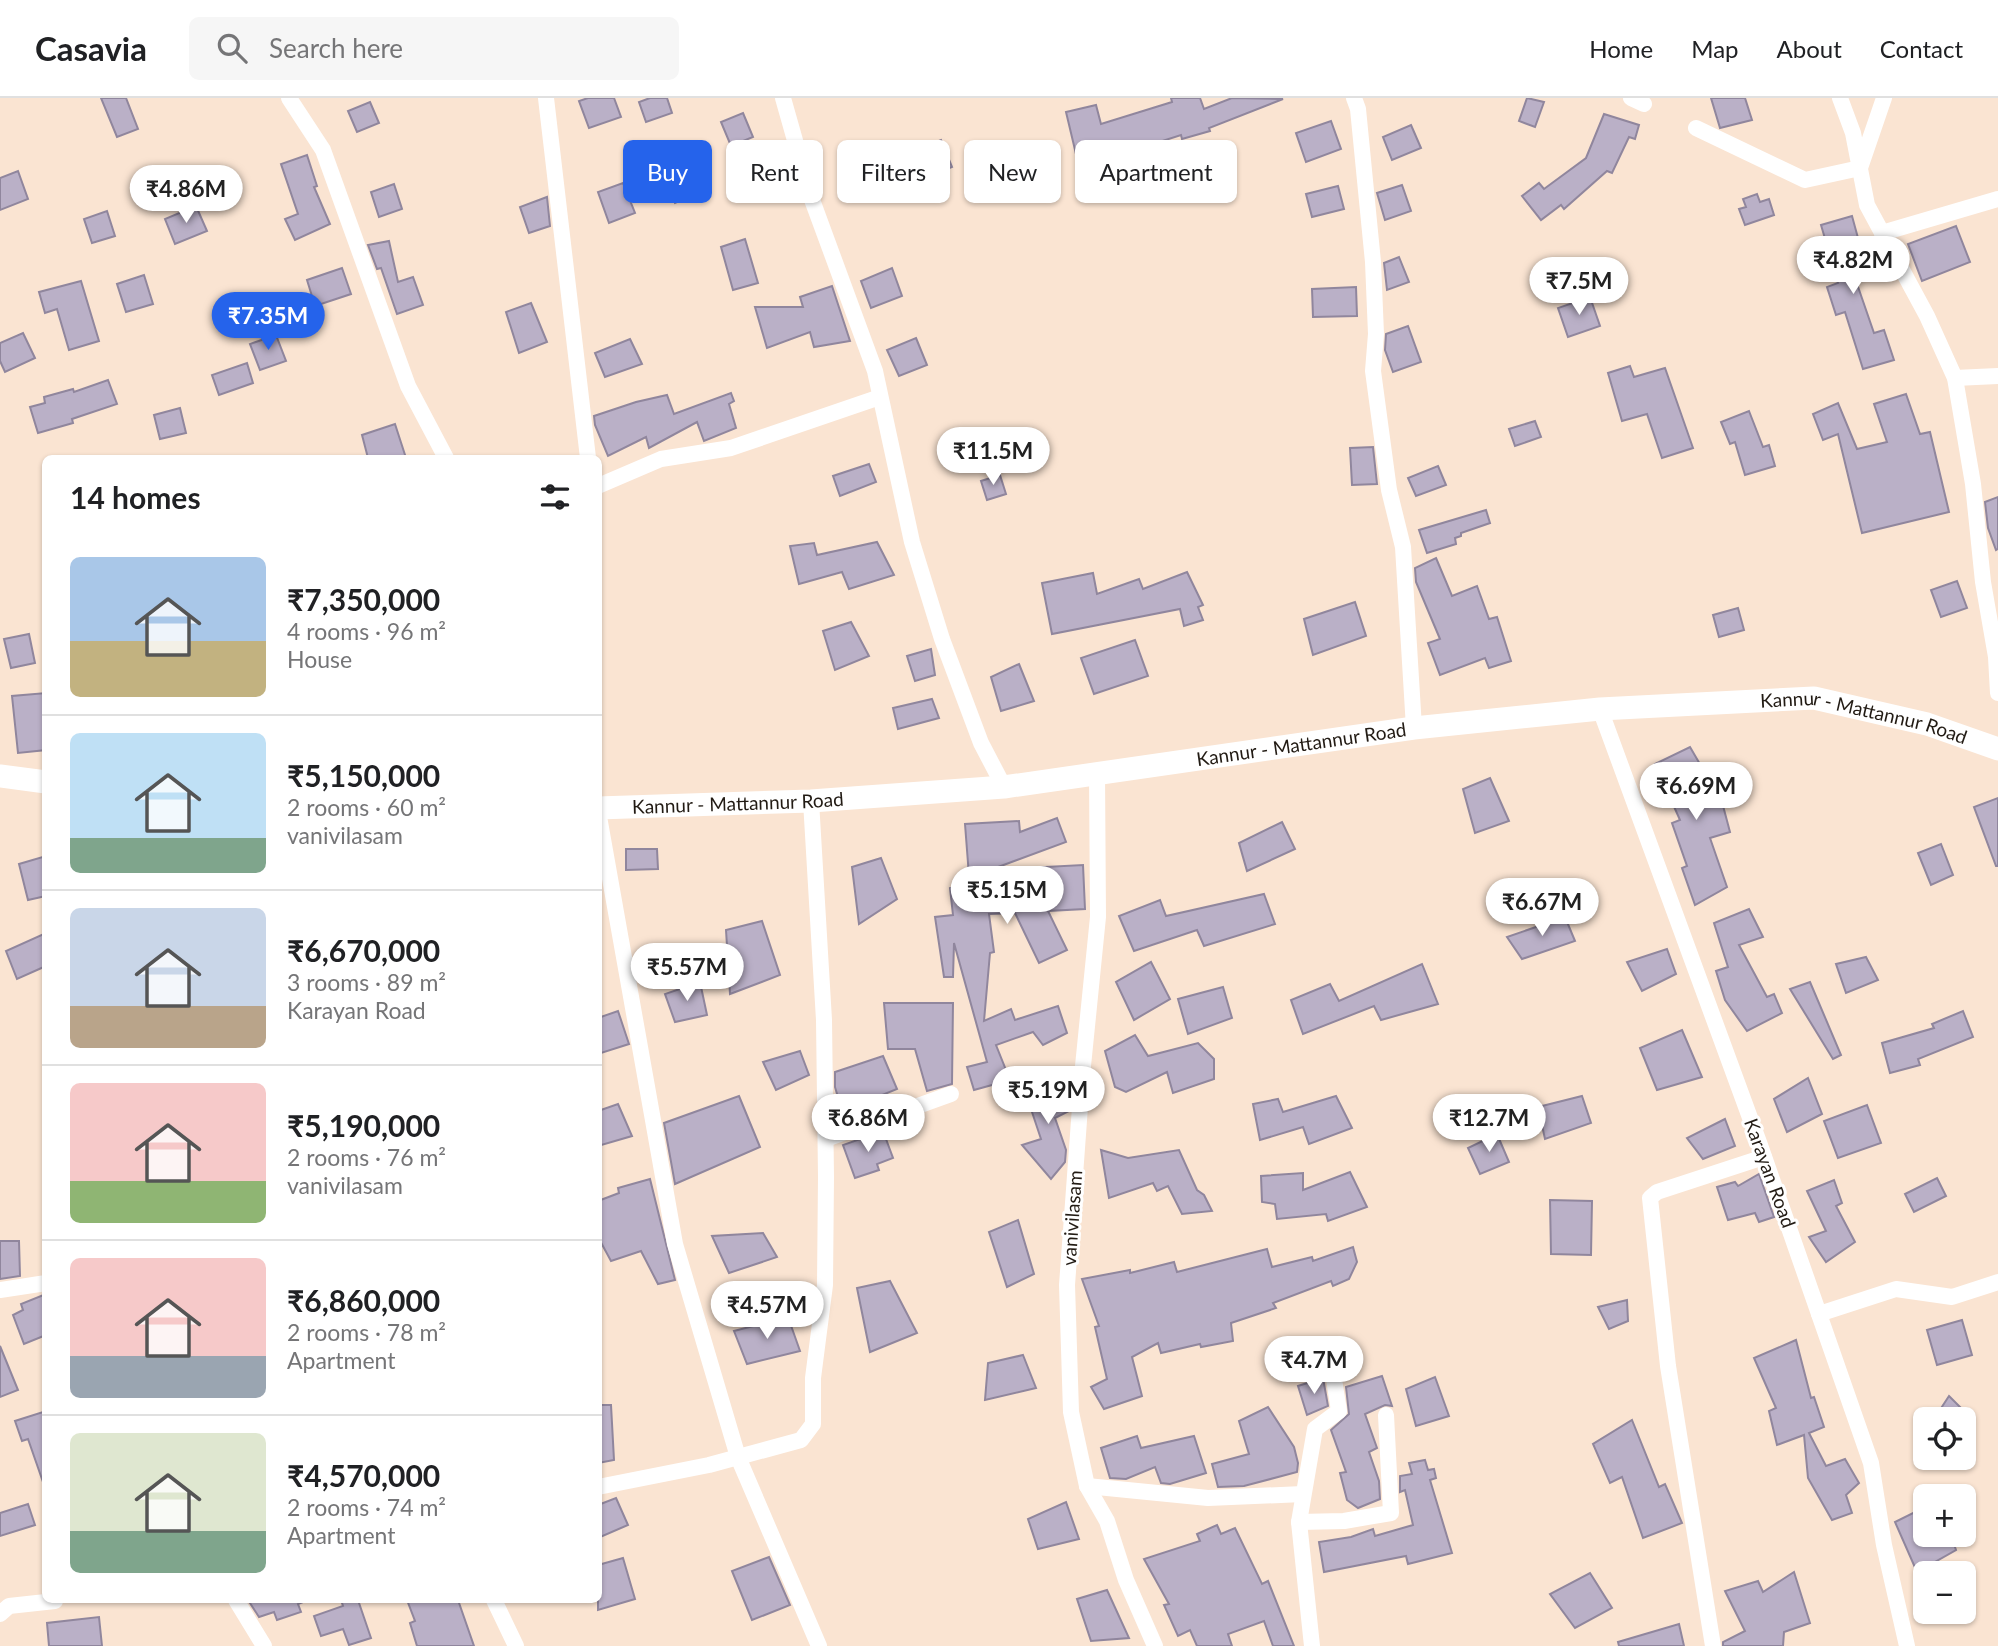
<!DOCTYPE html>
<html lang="en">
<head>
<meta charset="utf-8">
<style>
	body { margin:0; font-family:Lato,sans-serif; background:#f6f6f6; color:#202124; height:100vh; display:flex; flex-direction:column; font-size:26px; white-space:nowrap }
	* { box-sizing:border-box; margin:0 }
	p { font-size:23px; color:#757577 }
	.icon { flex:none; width:38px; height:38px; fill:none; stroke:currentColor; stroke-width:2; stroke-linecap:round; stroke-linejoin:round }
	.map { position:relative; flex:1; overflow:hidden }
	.drawer { position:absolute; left:42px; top:357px; width:560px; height:1148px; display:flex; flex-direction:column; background:#fff; border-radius:10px; box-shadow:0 2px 5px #0004 }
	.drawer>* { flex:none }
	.top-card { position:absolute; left:623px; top:42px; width:665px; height:63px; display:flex; gap:14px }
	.buttons { position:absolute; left:1913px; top:1309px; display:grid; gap:14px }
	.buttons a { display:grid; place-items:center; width:63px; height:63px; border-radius:10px; background:#fff; box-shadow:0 2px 5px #0004; font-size:35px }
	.price { position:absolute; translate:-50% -60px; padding:0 16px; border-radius:24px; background:#fff; color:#222; font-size:23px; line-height:46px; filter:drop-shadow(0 2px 4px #0008) }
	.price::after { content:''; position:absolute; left:50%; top:42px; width:21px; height:16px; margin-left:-10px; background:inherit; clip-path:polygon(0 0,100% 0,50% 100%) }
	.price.current { background:#2563eb; color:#fff }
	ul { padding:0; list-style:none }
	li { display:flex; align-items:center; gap:21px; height:175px; padding:0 28px }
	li+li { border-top:2px solid #e0e0e0 }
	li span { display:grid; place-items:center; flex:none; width:196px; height:140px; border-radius:10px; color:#555 }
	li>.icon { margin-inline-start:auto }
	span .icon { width:84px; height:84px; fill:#fffc; stroke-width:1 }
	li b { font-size:30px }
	h2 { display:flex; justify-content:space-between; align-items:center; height:84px; padding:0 28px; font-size:30px }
	.pill { padding:0 24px; border-radius:10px; background:#fff; box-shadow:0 2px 5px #0004; font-size:24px; line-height:63px }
	.pill.current { background:#2563eb; color:#fff }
	header { display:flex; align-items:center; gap:42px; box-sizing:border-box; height:98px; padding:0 35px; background:#fff; border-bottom:2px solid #e0e0e0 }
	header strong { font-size:33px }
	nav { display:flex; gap:38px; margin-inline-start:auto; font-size:24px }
	.search { width:490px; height:63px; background:#f6f6f6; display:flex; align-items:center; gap:18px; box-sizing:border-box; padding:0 24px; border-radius:10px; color:#757577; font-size:26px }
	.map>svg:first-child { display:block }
</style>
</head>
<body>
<header>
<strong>Casavia</strong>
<div class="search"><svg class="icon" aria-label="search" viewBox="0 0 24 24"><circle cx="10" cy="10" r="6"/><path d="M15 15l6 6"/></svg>Search here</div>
<nav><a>Home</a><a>Map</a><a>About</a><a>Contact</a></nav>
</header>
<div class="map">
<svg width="1998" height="1548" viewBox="0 0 1998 1548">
	<rect width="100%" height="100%" fill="#fae4d2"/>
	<g fill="#bab0c7" stroke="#90869d" stroke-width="2">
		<path d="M101,0H126L138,31L117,39Z"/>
		<path d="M588,0H614L621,19L589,30L579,3Z"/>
		<path d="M650,0H667L672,15L646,24L639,4Z"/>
		<path d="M1171,0H1200L1204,11L1232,0L1283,1L1209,30L1210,33L1182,41L1181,37L1125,55L1122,45L1076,56L1066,14L1096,7L1101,26L1172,4Z"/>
		<path d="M1527,0L1544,4L1535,29L1519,23Z"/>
		<path d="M1711,0H1745L1752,22L1720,30Z"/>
		<path d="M370,4L379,25L357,34L348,13Z"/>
		<path d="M743,15L753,39L731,48L721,24Z"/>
		<path d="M1604,16L1639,27L1635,41L1629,39L1612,75L1607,73L1564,111L1561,107L1541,122L1522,98L1539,85L1544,91L1586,60Z"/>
		<path d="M1331,23L1341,51L1306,64L1296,35Z"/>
		<path d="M1411,27L1421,50L1392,62L1383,39Z"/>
		<path d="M941,42L952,69L918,83L907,56Z"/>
		<path d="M698,52L709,91L675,105L662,67Z"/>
		<path d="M307,57L317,88L314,89L330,126L295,142L285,121L298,116L281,66Z"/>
		<path d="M18,73L28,101L0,112V80Z"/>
		<path d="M623,85L635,115L609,125L598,94Z"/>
		<path d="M394,86L402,111L379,119L371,94Z"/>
		<path d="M1402,87L1411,113L1385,122L1377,95Z"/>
		<path d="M1338,88L1344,111L1312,119L1306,96Z"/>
		<path d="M1757,96L1760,104L1769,101L1774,117L1745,127L1739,111L1746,109L1743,101Z"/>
		<path d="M547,99L550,128L529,135L520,109Z"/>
		<path d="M196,108L207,133L175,146L165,121Z"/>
		<path d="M107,113L115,138L92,145L84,121Z"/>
		<path d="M1852,118L1858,140L1845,144L1855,180L1874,235L1884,232L1894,262L1863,271L1845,214L1836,217L1827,189L1838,185L1821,127Z"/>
		<path d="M1956,128L1970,164L1922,183L1908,146Z"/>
		<path d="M745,141L758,185L733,192L721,149Z"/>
		<path d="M389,143L398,184L413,179L423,207L397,216L381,170L377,171L368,147Z"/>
		<path d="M1399,159L1409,184L1387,192L1384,165Z"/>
		<path d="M342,170L351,196L315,208L307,182Z"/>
		<path d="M892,170L902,198L871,210L861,183Z"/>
		<path d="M144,177L153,206L126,214L117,186Z"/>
		<path d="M81,183L99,243L69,252L57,211L45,215L39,194Z"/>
		<path d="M832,188L850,243L814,249L810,234L767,250L755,209H803L800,199Z"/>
		<path d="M1356,189L1357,218L1313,219L1312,191Z"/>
		<path d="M1590,199L1600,228L1568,239L1558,210Z"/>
		<path d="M531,205L547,244L519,255L506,214Z"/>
		<path d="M1408,228L1421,264L1393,274L1385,252L1386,236Z"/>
		<path d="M23,235L35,260L5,274L0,263V245Z"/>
		<path d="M276,237L286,263L260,272L250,246Z"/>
		<path d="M916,240L927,267L899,278L887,252Z"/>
		<path d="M630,241L642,266L605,279L595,255Z"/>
		<path d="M247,265L253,285L219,297L212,277Z"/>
		<path d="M1630,268L1634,279L1665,270L1693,350L1662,360L1647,316L1622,323L1608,275Z"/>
		<path d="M108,282L117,306L72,321L73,325L38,335L30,309L45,305L44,299L73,291L74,294Z"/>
		<path d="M731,295L734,303L729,306L736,330L704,343L697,324L649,350L646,339L608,358L595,327L594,318L636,304L667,297L674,316Z"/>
		<path d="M1906,296L1920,336L1930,334L1949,414L1862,435L1838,336L1823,342L1813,316L1838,305L1857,351L1887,344L1874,306Z"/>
		<path d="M180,310L186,335L160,341L154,317Z"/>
		<path d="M1749,313L1763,349L1769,347L1775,368L1745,377L1735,344L1730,346L1721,324Z"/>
		<path d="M1535,323L1541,339L1515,348L1509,331Z"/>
		<path d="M395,326L406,360H368L362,337Z"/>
		<path d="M1373,349L1377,386L1352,387L1350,350Z"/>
		<path d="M869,366L876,384L840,398L833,378Z"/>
		<path d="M1438,368L1446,387L1416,398L1408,380Z"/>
		<path d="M1000,377L1006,396L987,402L981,383Z"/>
		<path d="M1998,399V451L1996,452L1988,430L1985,404Z"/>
		<path d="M1486,412L1490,425L1461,435V438L1455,440L1456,446L1427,455L1419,432Z"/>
		<path d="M877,444L894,477L849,491L842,474L799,486L790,448L814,445L817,457Z"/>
		<path d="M1436,460L1452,498L1477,488L1489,521L1497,519L1511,563L1489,570L1485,560L1440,577L1428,545L1440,541L1416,484L1415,470Z"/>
		<path d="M1187,474L1203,507L1198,509L1203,522L1184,528L1180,511L1052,536L1042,485L1093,475L1097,496L1139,481L1143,491Z"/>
		<path d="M1957,483L1967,510L1941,519L1931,492Z"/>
		<path d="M1355,504L1366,538L1313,557L1304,521Z"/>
		<path d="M1738,510L1744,532L1719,539L1713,517Z"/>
		<path d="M851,524L869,558L835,572L823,533Z"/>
		<path d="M29,536L35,565L11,570L4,541Z"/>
		<path d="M1135,542L1148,578L1094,596L1081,560Z"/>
		<path d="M931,551L935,577L915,583L907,558Z"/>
		<path d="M1019,566L1034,603L1001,613L991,579Z"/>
		<path d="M46,595V652L18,655L12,598Z"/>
		<path d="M932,601L939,620L898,631L893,610Z"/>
		<path d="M1690,649L1722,704L1730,734L1710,740L1727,789L1695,807L1682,770L1687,768L1672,725L1680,722L1655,666Z"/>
		<path d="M1490,680L1509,723L1475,735L1463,691Z"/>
		<path d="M1998,700V768H1996L1974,709Z"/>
		<path d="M1057,720L1066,744L990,772L1083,767L1085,811L1048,813L1067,852L1039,865L1015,815L989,816L994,854L990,855L984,923L1011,911L1015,922L1058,908L1067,935L1043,947L1033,934L996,947L1010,982L974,992L967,969L987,964L954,845L953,879H944L935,819L953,817L950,790L966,788L965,779L969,778L965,726L1019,723L1020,734Z"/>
		<path d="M1282,724L1295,751L1247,773L1239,745Z"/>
		<path d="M1941,746L1953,777L1931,787L1918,755Z"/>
		<path d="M626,751H657L658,771L626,772Z"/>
		<path d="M46,758V798L28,802L19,766Z"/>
		<path d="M881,760L897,801L859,826L852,769Z"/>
		<path d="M1264,796L1275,826L1204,848L1197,832L1134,853L1119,818L1160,802L1166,818Z"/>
		<path d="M1749,811L1763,839L1739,847L1767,899L1774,896L1782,915L1747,933L1725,902L1716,873L1728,869L1714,825Z"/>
		<path d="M1565,819L1575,843L1522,861L1507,839Z"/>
		<path d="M762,823L780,877L730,896L726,832Z"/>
		<path d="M46,835V868L17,881L6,853Z"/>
		<path d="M1667,851L1676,876L1642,893L1627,864Z"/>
		<path d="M1866,859L1878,882L1846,895L1836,866Z"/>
		<path d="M1151,864L1170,901L1134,922L1116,884Z"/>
		<path d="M1422,866L1438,906L1381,922L1374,908L1303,936L1291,902L1330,886L1339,903Z"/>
		<path d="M700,884L707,917L675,924L665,896Z"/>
		<path d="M1810,884L1841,957L1833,961L1790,891Z"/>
		<path d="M1223,889L1232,920L1188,936L1178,901Z"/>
		<path d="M884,905H953L952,986L927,993L915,951H888Z"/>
		<path d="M618,913L629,946L598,956V920Z"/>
		<path d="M1963,913L1973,939L1918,961L1920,967L1890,975L1882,945L1934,930L1932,926Z"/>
		<path d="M1682,932L1702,979L1657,992L1640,950Z"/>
		<path d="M1135,937L1148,958L1198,945L1214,961V981L1173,995L1167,974L1126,994L1115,989L1105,953Z"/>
		<path d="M800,953L809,977L776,992L763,964Z"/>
		<path d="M883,958L897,991L860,1006L863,1017L845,1023L835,989V974Z"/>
		<path d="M1808,980L1822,1016L1787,1034L1774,1001Z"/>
		<path d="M1063,981L1069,1013L1055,1020L1066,1052L1065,1064L1051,1081L1022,1047L1041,1041L1025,993Z"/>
		<path d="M739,998L760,1049L675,1086L664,1025Z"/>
		<path d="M1336,998L1352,1030L1309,1046L1303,1029L1260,1042L1253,1006L1278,1001L1283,1014Z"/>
		<path d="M1582,998L1591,1025L1545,1041L1538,1009Z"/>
		<path d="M618,1006L632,1038L598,1048V1013Z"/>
		<path d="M1867,1007L1881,1045L1838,1060L1824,1023Z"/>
		<path d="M1725,1021L1735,1048L1703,1061L1687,1040Z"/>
		<path d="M883,1033L893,1060L877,1066L879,1072L855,1080L843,1047Z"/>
		<path d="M1497,1036L1509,1064L1480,1076L1468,1050Z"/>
		<path d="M1101,1052L1128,1060L1179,1052L1197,1092L1204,1097L1212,1113L1182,1116L1168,1088L1157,1093L1153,1085L1109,1100Z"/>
		<path d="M1350,1074L1367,1109L1328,1123L1326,1116L1277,1121L1275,1106L1262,1104L1261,1078L1303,1075V1092Z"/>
		<path d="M1759,1076L1774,1119L1759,1124L1755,1115L1728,1122L1717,1089L1735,1084L1738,1088Z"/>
		<path d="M1937,1080L1946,1098L1914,1114L1905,1096Z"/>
		<path d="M650,1081L675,1182L658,1186L641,1153L611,1163L598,1139V1103L619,1095L618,1090Z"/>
		<path d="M1834,1082L1842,1105L1836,1108L1855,1144L1826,1164L1809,1139L1826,1133L1807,1093Z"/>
		<path d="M1550,1102L1592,1103L1591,1157L1551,1156Z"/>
		<path d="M1018,1122L1034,1176L1007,1189L989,1134Z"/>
		<path d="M763,1135L777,1159L729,1175L712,1138Z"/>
		<path d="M0,1143H19L20,1178L0,1181Z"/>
		<path d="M1353,1149L1357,1164L1349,1181L1333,1188L1331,1183L1273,1205L1276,1210L1231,1225L1233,1243L1201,1249L1200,1246L1161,1255L1158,1245L1132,1259L1142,1298L1104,1311L1091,1289L1107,1281L1095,1229L1099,1228L1082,1181L1130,1172V1175L1174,1164L1177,1174L1267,1151L1272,1169L1312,1159L1313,1163Z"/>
		<path d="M890,1183L917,1235L870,1254L857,1190Z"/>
		<path d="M46,1196V1237L24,1246L13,1217L23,1212L21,1206Z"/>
		<path d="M1627,1202L1628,1223L1609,1231L1598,1209Z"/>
		<path d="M788,1219L800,1253L747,1266L734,1233Z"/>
		<path d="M1962,1222L1972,1257L1937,1267L1927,1232Z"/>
		<path d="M1796,1242L1811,1300L1814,1299L1824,1329L1809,1335L1826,1368L1845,1361L1859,1385L1846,1397L1852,1415L1832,1422L1808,1380L1804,1337L1777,1347L1769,1313L1776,1310L1754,1260Z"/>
		<path d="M0,1248L18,1292L0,1299Z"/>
		<path d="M1023,1257L1036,1290L985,1302L988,1265Z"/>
		<path d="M1382,1278L1392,1308L1385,1307L1365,1316L1377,1350L1369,1354L1379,1383L1380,1401L1358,1410L1347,1402L1340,1375L1346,1374L1331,1332L1349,1316L1346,1289Z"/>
		<path d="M1435,1279L1449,1318L1416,1328L1406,1291Z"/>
		<path d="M1323,1280L1328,1308L1307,1317L1298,1288Z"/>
		<path d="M1949,1298L1972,1321H1934Z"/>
		<path d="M598,1307H611L614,1362L598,1365Z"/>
		<path d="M1268,1309L1294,1349L1298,1365L1297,1374L1244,1388L1218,1389L1212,1366L1249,1356L1239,1323Z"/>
		<path d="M46,1313V1384H43L28,1341L22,1343L15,1323Z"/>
		<path d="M1632,1322L1659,1389L1665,1386L1682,1425L1643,1440L1622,1379L1610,1385L1593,1346Z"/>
		<path d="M1137,1338L1141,1350L1194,1338L1206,1375L1170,1386L1161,1385L1155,1369L1126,1381L1110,1380L1101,1350Z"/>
		<path d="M1425,1362L1428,1372L1434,1371L1436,1380L1430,1382L1452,1455L1408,1466L1406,1458L1324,1474L1319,1444L1351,1439L1373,1431L1375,1438L1413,1427L1405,1392L1400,1394V1378L1412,1376L1409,1365Z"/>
		<path d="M616,1400L628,1427L598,1440V1407Z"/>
		<path d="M1066,1404L1079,1441L1038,1451L1028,1421Z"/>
		<path d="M28,1406L35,1427L0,1438V1415Z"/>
		<path d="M1925,1409V1437H1951L1956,1452L1917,1474L1895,1424Z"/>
		<path d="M1217,1427L1221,1436L1235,1430L1262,1486L1268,1483L1294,1548H1273L1264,1523L1228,1536L1232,1548H1197L1190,1532L1178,1538L1164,1507L1169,1506L1144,1461L1200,1443L1197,1436Z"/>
		<path d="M769,1459L790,1507L752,1522L732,1473Z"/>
		<path d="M623,1460L635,1501L598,1512V1467Z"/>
		<path d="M1794,1474L1810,1525L1784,1534L1783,1548H1723V1544L1745,1533L1725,1493L1758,1483L1763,1494Z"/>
		<path d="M1590,1475L1612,1510L1575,1530L1550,1496Z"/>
		<path d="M1107,1492L1129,1540L1091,1543L1077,1501Z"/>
		<path d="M248,1502H303V1504L298,1506L301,1514L277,1522L274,1514L259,1519Z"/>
		<path d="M341,1502H358L371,1540L349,1547L343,1531L321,1538L314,1518L343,1508Z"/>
		<path d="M407,1502H458L474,1548H417L410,1525L415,1523Z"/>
		<path d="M99,1519L102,1548H49L47,1525Z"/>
		<path d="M1679,1526L1684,1548H1619L1618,1544Z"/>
	</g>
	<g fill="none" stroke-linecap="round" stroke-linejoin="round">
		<g stroke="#fff" stroke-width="16">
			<path d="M289,0L323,52L408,288L446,360"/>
			<path d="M546,0L588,360"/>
			<path d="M783,0L811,99L875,273L912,444L942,541L981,645L1004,689"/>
			<path d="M1354,0L1358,11L1373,164L1376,236L1373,273L1389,392L1403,449L1414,630"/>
			<path d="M1631,0L1644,6"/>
			<path d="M1840,0L1853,35L1867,107L1927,218L1955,280L1973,386L1983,484L1996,559L1998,595"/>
			<path d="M1696,30L1805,82L1860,70L1884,0"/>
			<path d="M1882,135L1998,101"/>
			<path d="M1955,280L1998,278"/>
			<path d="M598,388L661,361L731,350L880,299"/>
			<path d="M1600,611L1760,1047L1871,1365L1884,1447L1907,1548"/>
			<path d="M1097,676L1098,819L1083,968L1067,1187L1071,1314L1087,1388L1107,1423L1126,1482L1155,1548"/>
			<path d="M598,713L675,1146L738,1359L819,1548"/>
			<path d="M826,1041L951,996"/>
			<path d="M0,1192L46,1185"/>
			<path d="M1819,1216L1896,1191L1952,1199L1998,1184"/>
			<path d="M1087,1388L1208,1400L1303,1396"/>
			<path d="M598,1389L709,1367L801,1342L813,1326V1280L825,1187L826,1079L824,922L811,703"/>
			<path d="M1299,1424L1344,1423L1391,1415L1386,1317"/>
			<path d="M236,1502L264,1548"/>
			<path d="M494,1502L516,1548"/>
			<path d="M0,1516L9,1508L55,1503"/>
			<path d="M1312,1548L1299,1424L1315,1331L1339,1313L1333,1275"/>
			<path d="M1713,1548L1668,1268L1650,1100L1657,1094L1764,1059"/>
		</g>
		<g stroke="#fff" stroke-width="23">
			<path d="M0,678L46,684"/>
			<path id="s1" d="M598,710L811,703L1004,689L1414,630L1600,611L1814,600L1927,626L1998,651"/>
		</g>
	</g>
	<g text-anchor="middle" stroke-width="6" stroke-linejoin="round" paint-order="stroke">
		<g font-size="19" fill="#221b14" stroke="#fff">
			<text dy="7" stroke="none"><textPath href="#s1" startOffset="1274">Kannur - Mattannur Road</textPath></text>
			<text dy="7" stroke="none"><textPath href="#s1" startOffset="707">Kannur - Mattannur Road</textPath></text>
			<text dy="7" stroke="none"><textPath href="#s1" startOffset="140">Kannur - Mattannur Road</textPath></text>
			<text transform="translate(1770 1075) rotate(70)" y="7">Karayan Road</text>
			<text transform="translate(1072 1120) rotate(-86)" y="7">vanivilasam</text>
		</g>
	</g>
</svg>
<div class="buttons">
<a><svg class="icon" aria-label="locate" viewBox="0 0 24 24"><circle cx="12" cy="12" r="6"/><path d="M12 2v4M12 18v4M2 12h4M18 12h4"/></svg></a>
<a>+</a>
<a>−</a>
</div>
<b class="price" style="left:186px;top:127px">₹4.86M</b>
<b class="price" style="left:1853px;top:198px">₹4.82M</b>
<b class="price" style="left:1579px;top:219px">₹7.5M</b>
<b class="price current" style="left:268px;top:254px">₹7.35M</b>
<b class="price" style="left:993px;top:389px">₹11.5M</b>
<b class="price" style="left:1696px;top:724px">₹6.69M</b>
<b class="price" style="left:1007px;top:828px">₹5.15M</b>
<b class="price" style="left:1542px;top:840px">₹6.67M</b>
<b class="price" style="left:687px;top:905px">₹5.57M</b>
<b class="price" style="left:1048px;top:1028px">₹5.19M</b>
<b class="price" style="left:868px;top:1056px">₹6.86M</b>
<b class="price" style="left:1489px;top:1056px">₹12.7M</b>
<b class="price" style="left:767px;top:1243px">₹4.57M</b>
<b class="price" style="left:1314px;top:1298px">₹4.7M</b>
<div class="top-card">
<a class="pill current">Buy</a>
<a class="pill">Rent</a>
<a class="pill">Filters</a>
<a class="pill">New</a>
<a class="pill">Apartment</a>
</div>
<section class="drawer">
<h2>14 homes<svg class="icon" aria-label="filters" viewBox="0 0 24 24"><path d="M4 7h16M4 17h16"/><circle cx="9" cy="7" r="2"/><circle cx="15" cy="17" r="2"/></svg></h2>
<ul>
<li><span style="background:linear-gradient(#a9c7e8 60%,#c2b280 0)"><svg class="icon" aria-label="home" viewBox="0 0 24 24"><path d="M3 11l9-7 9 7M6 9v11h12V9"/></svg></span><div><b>₹7,350,000</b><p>4 rooms · 96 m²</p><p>House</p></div></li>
<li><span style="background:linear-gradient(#bfe0f5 75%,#7fa58c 0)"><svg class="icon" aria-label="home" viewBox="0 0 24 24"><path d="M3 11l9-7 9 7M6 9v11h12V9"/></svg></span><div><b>₹5,150,000</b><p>2 rooms · 60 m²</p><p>vanivilasam</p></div></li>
<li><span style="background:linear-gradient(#c9d6e8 70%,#b9a48a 0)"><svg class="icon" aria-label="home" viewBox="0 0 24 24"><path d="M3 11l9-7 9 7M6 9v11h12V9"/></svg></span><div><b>₹6,670,000</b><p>3 rooms · 89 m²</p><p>Karayan Road</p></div></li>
<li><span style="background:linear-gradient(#f6c9c9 70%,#8fb573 0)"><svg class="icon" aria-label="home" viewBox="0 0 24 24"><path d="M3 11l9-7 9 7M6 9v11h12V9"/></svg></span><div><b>₹5,190,000</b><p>2 rooms · 76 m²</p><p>vanivilasam</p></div></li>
<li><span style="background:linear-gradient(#f6c9c9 70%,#9aa5b1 0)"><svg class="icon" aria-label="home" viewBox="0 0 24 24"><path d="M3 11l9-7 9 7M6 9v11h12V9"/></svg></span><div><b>₹6,860,000</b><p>2 rooms · 78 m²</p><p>Apartment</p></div></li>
<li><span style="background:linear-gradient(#dfe7d0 70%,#7fa58c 0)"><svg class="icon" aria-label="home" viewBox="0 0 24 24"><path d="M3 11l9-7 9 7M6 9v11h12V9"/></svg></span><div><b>₹4,570,000</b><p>2 rooms · 74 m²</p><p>Apartment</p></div></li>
</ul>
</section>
</div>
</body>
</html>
